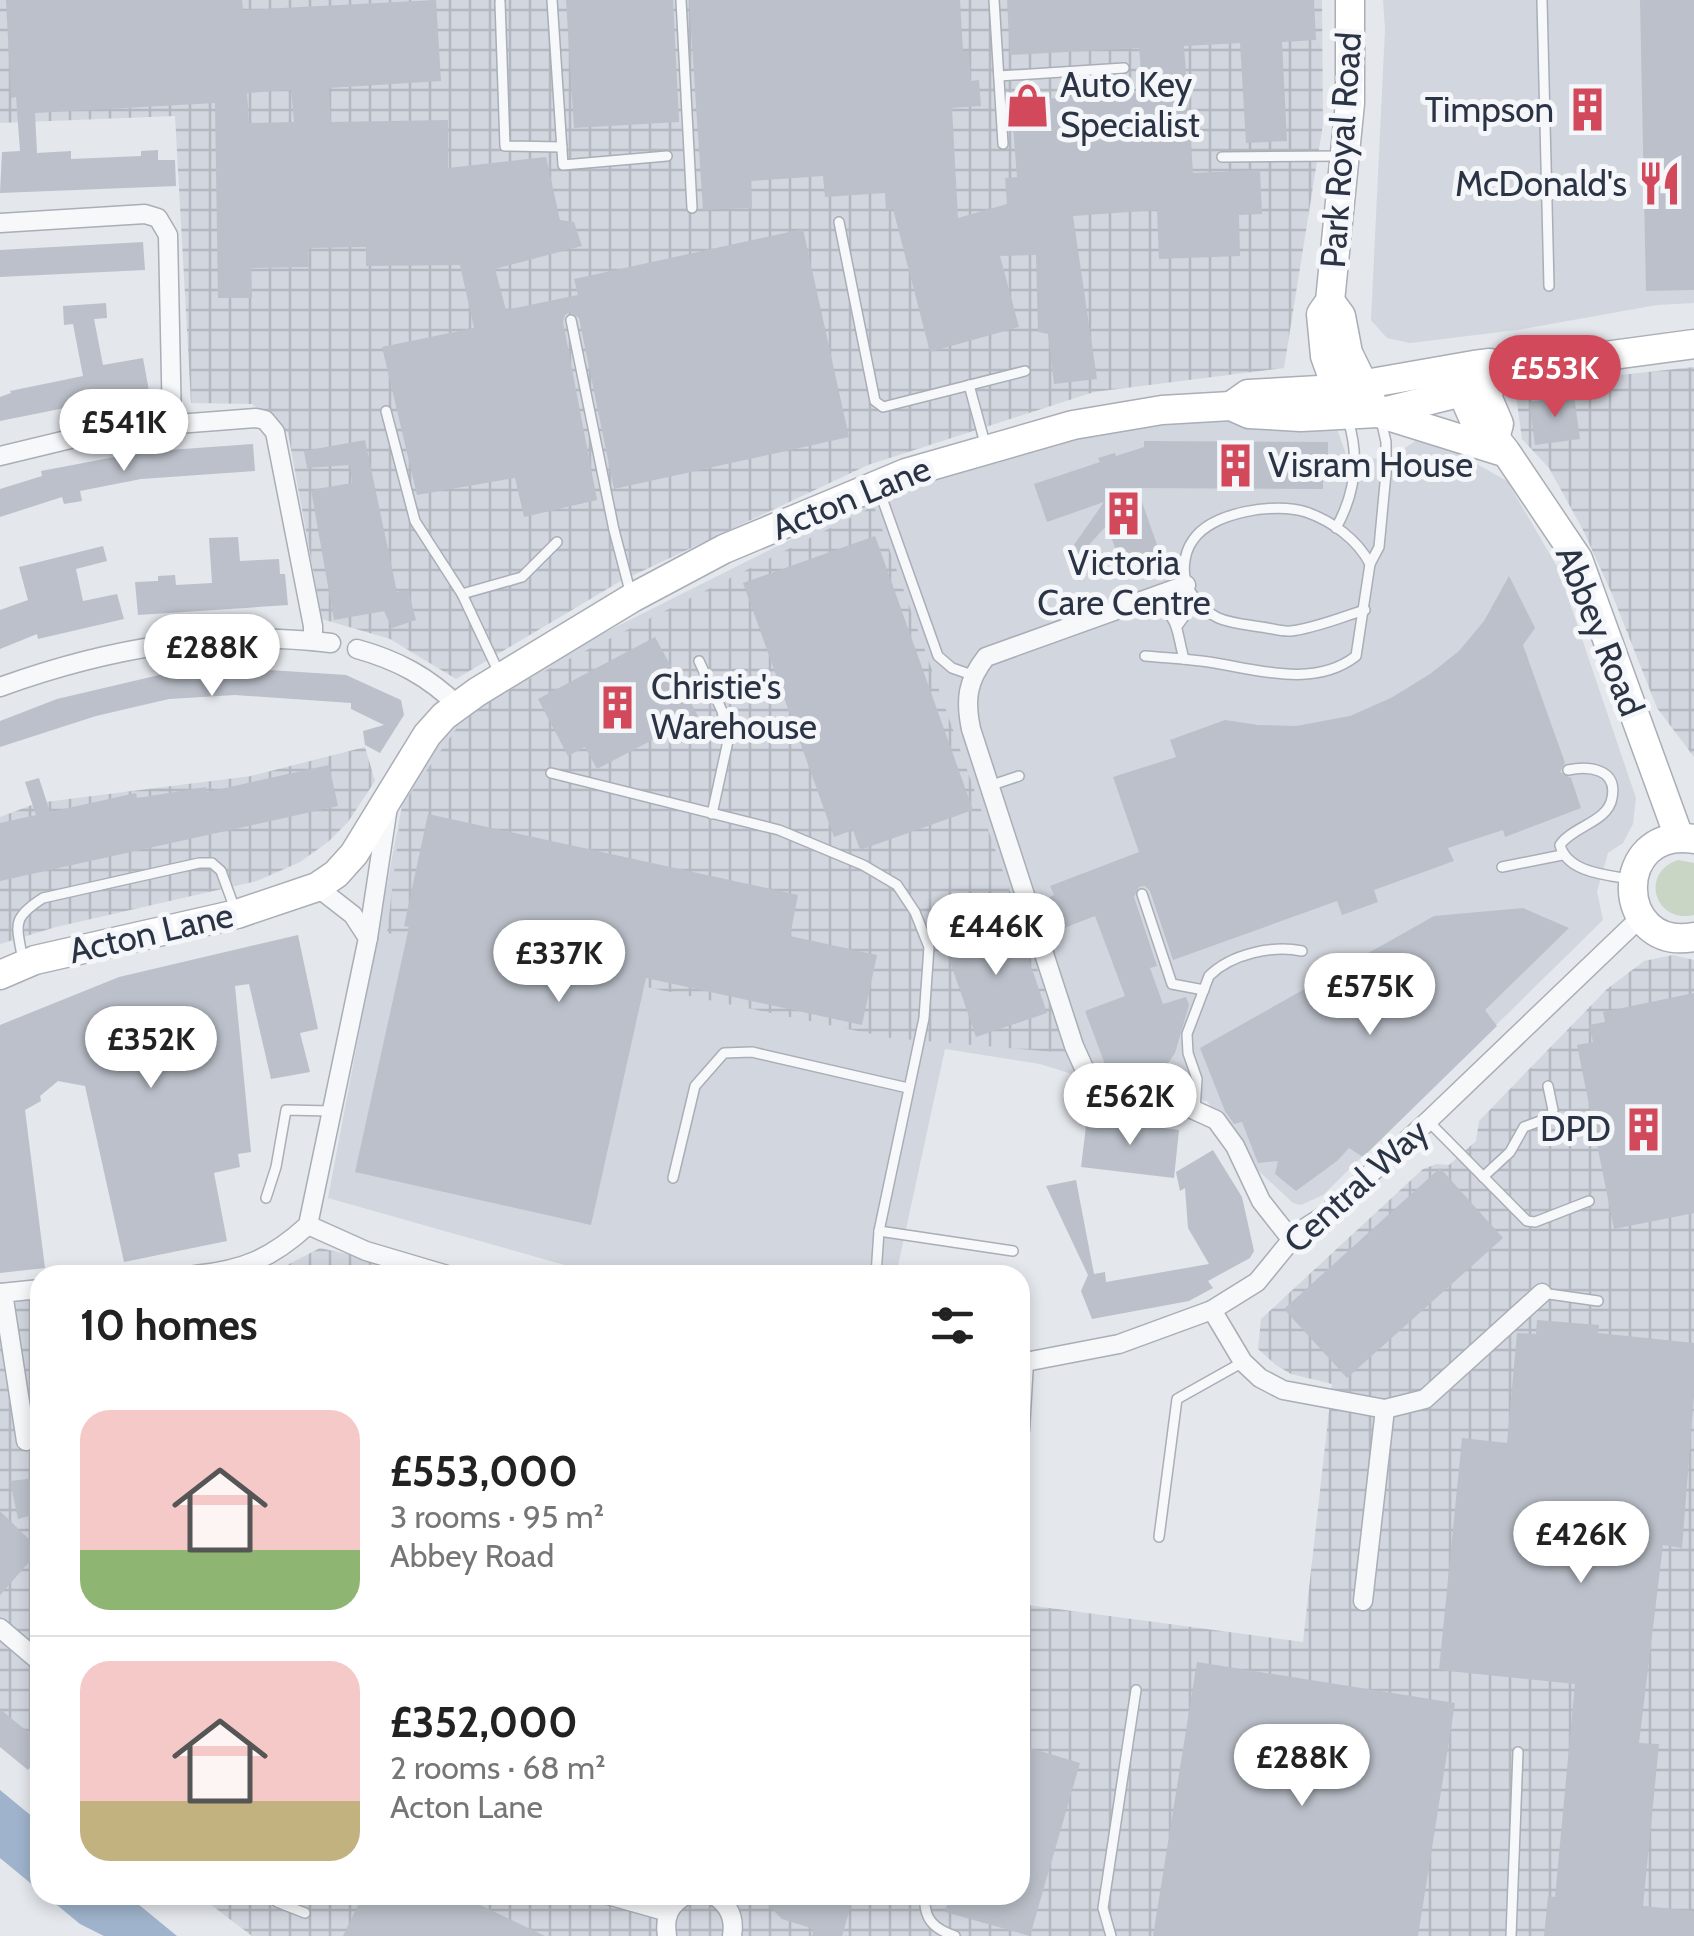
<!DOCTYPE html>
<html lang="en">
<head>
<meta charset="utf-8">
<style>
	body { margin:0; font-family:Cabin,sans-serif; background:#f6f6f6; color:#222; height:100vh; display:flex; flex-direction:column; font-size:38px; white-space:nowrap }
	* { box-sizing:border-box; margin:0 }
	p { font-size:32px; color:#767676 }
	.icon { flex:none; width:55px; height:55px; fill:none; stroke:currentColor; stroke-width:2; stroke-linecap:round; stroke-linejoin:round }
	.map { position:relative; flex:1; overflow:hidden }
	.side { position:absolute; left:30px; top:1265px; width:1000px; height:640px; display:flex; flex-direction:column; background:#fff; border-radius:30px; box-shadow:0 5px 15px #0003 }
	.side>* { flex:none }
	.price { position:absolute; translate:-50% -85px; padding:0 22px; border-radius:35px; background:#fff; color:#222; font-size:32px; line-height:65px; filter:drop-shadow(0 2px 5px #0008) }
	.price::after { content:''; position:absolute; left:50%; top:60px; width:30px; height:22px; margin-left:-15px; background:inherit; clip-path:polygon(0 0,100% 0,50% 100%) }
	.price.current { background:#d1495b; color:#fff }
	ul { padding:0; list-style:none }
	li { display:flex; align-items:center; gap:30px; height:250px; padding:0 50px }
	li+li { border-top:2px solid #e0e0e0 }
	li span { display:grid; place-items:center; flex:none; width:280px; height:200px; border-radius:30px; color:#555 }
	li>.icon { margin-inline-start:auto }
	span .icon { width:120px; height:120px; fill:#fffc; stroke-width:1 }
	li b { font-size:42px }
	h2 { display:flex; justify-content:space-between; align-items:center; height:120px; padding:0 50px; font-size:42px }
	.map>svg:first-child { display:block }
</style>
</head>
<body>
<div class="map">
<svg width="1694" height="1936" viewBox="0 0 1694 1936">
	<defs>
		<pattern id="industrial-grid" width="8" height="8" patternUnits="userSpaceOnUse" patternTransform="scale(2.5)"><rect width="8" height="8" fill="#d2d6de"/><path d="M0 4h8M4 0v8" fill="none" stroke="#b4b8c0"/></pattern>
	</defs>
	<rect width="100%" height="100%" fill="#e4e7ec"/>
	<g fill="#d2d6de">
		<path d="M1383,0H1694V303L1657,305L1517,330L1410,343L1387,338L1371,320L1385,30Z"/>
		<path d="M1225,414L1337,429L1347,457L1400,460L1404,449L1415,441L1446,447L1507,481L1558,568L1636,798L1633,824L1623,843L1608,853L1597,891L1603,920L1323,1195L1301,1205L1293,1203L1248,1161L1207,1101L1120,1089L1040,1064L945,1049L896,1275H600L328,1198L402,805L464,703L879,495L1093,434Z"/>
	</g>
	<g fill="url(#industrial-grid)">
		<path d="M0,0H1322L1323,124L1284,368L1094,392L868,465L619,582L456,679L390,639L322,619L288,433L252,404L191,403L175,116L0,123Z"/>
		<path d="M1694,367V757L1657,708L1612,594L1583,530L1549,468L1522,439L1516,396L1527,385Z"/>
		<path d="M874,506L1067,1053L891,1038L387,933L402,805L471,708Z"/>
		<path d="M365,747L375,781L348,822L328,842L300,862L257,881L56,927L0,944V817L37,803L251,776Z"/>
		<path d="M1673,955L1694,960V1936H252L198,1895H1020V1604L1303,1642L1332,1384L1291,1374L1276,1365L1258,1349L1261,1319L1423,1169L1437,1164L1449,1165L1476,1141L1479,1121L1607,989L1644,961Z"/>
		<path d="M320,1248L442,1275H268Z"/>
		<path d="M40,1298V1770L0,1738V1301Z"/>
	</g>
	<path fill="#c9d6c5" d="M1678,860L1694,863V915C1655,924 1639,873 1678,860Z"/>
	<g fill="#9fb4cc">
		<path d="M0,1790L40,1823V1891L0,1858Z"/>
		<path d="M45,1895H127L177,1936H104L80,1924Z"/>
	</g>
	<g fill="#bbc0ca" fill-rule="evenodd">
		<path d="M6,0H242L243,10L436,0L441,81L329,88L331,122L448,120V168L546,157L560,220L574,222L582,246L495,269L506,310L578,295L574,279L803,229L849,437L614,489L579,318L570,312L565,315L563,322L597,500L524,517L515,478L417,495L382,347L474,328L460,265L366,266V247L308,248L309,267L251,268L252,298H218L215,103L35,113L37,153L71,151V159L141,156V151L158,150V160H175L176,186L0,193L2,152L20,151L16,97L11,98ZM291,90L294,122L249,123L247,93Z"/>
		<path d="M566,0H673L679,122L574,128Z"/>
		<path d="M689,0H960L963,51H969L971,81L979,80L981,106L952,108L958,218L1007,204L1005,178L1017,177L1011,101L1143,92L1139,48L1010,55L1007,0H1314L1316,40L1282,42L1287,141L1246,143L1240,43L1184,46L1193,173L1260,170L1262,214L1239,215L1240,256L1159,259L1157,210L1073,216L1097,379L1054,384L1048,334L1038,332L1036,255L1000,256L1019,327L930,352L893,209L886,210L885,193L825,197L823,176L751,181L752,208L703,210Z"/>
		<path d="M1640,0H1694V290L1646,291Z"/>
		<path d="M143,242L145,270L0,277V250Z"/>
		<path d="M106,303L107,318L94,319L103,365L143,358L149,391L0,421V397L11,393L10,391L83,376L73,324L64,325L63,306Z"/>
		<path d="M1574,395L1580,439L1535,445L1529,402Z"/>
		<path d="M365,440L397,592L408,590L416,620L392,628L384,611L334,620L311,490L352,483L350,465L307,468L304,451Z"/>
		<path d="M1144,441L1328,442V465H1323V489L1137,488L1166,570L1143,578L1139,565L1123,570L1107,525L1077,558L1069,552L1104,502L1047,522L1034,484L1100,462L1098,458L1115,453L1116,456L1144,447Z"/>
		<path d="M253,444L255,471L141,479L80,491L82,501L64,504L62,497L0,517V489L42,476L41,471L141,452Z"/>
		<path d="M875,536L973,810L860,850L853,830L834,837L743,583Z"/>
		<path d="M238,537L240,561L279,559L280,574H285L288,605L138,615L135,582L158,581V576L175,575L176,585L212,583L209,538Z"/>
		<path d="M103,546L107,561L76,569L83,601L117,594L124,619L38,639L37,634L0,649V610L28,600L19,567Z"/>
		<path d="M1509,576L1535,628L1523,645L1565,763L1560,772L1571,778L1581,808L1505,837L1503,830L1448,848L1454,861L1374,890L1378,902L1342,915L1337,901L1173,960L1150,891L1145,886L1139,887L1134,897L1157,966L1150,968L1163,1004L1186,997L1189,1005L1175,1053L1158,1078L1148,1083L1133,1084L1113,1075L1106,1067L1085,1011L1125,996L1095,916L1054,932L1042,901L1054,895L1050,886L1139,852L1113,777L1176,757L1170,740L1225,720L1258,725L1296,726L1350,716L1391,698L1430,674L1459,651L1484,621Z"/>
		<path d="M655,637L698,716L597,769L585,747L568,756L538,699Z"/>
		<path d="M239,668L346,675L401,700L404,715L380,753L365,745L363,731L384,725L351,709V703L235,695L169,699L96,716L0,747V721L57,699L172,672Z"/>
		<path d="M329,765L338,806L0,881V823L36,815L25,782L39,778L50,812L136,793L137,798L206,787L207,792Z"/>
		<path d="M428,814L798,895L790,936L877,955L862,1025L646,978L591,1225L355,1172L409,927L404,926Z"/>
		<path d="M1523,908L1569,928L1485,1010L1497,1026L1363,1157L1349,1148L1337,1161L1296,1191L1275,1174L1278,1161L1258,1163L1242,1122L1234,1124L1225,1111L1200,1048L1434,916Z"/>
		<path d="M1015,919L1047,1013L976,1037L944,944Z"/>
		<path d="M298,935L318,1029L300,1033L310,1072L271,1079L249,984L235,986L251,1152L238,1154L240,1167L214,1173L227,1241L124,1262L85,1086L58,1081L40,1096L41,1101L25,1110L45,1268L0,1273V1025L119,977Z"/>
		<path d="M1694,993V1213L1614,1229L1577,1045L1593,1042L1589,1025L1605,1022L1603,1012Z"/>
		<path d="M1087,1118L1179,1130L1174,1178L1081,1167Z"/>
		<path d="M1213,1150L1242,1197L1254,1251L1250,1258L1208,1281L1213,1288L1189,1301L1092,1319L1081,1291L1088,1275L1046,1186L1076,1180L1094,1274L1105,1272L1106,1282L1209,1264L1188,1228L1185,1188L1180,1191L1176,1172Z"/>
		<path d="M1440,1168L1503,1238L1347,1378L1284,1309Z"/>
		<path d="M1537,1320L1599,1325L1598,1333L1694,1343V1396L1682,1548L1663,1545L1639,1743L1659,1744L1643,1906L1694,1911V1936H1544L1548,1896L1555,1897L1575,1684L1439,1670L1462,1438L1507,1443L1517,1333L1536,1334Z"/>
		<path d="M36,1478L40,1513L18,1519L10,1481Z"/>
		<path d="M0,1511L40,1550L0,1595Z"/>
		<path d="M1197,1662L1455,1703L1418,1936H1153Z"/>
		<path d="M0,1709L40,1742V1756L28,1770L0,1747Z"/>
		<path d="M1020,1745L1080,1763L1030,1936L945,1912L950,1895H1020Z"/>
		<path d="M363,1895H459L545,1936H343Z"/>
		<path d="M768,1895H854L842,1936H812L814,1929L782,1919L769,1906Z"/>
	</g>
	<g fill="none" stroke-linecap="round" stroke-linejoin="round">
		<defs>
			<g id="lane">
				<path d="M552,0L563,165L667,156"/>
				<path d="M681,0L692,208"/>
				<path d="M994,0L1003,144"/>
				<path d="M1542,0L1549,286"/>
				<path d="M500,2L505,146L562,147"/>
				<path d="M999,76L1124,68"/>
				<path d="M1222,157L1341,156"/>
				<path d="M839,222L875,401L883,407L1025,371"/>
				<path d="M571,320L614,530L631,595"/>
				<path d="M969,385L986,447"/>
				<path d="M386,411L415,521L462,594L500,675"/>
				<path d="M878,487L938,656L952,668L972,675"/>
				<path d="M1336,528C1355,494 1360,458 1348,420"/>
				<path d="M462,594L522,577L557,542"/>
				<path d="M1146,600C1181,615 1175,627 1184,659"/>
				<path d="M1365,610C1341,617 1316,628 1291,631C1281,632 1271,628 1261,627C1228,622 1209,622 1190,591C1181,576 1183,554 1193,540C1212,512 1275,502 1306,512C1332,521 1358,540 1370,564"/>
				<path d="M1178,625L1196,600"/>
				<path d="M1145,656C1166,658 1188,659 1209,662C1255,669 1314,689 1356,656L1370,564L1379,547L1386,473V442L1381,420"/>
				<path d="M699,661L722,711L728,741L712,814"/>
				<path d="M1568,770C1588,766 1618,768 1612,798C1608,822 1573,826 1560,845C1567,872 1605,875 1630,879"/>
				<path d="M551,773L779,830L863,865L897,885L915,912L929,947L924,1018L879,1231L876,1275"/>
				<path d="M989,786L1019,776"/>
				<path d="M1502,867L1562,855"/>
				<path d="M1142,894L1172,984L1204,990"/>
				<path d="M23,961C17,925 10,919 43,898L199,863H212L221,871L236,912"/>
				<path d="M1195,1110L1197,1079L1188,1053L1187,1034L1209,976C1231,954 1272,945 1302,951"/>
				<path d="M1428,1121L1527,1221L1535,1222L1589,1201"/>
				<path d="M1483,1177L1510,1152L1524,1127L1551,1117L1553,1110L1548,1086"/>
				<path d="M673,1178L695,1086L724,1053L752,1052L908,1088"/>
				<path d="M266,1198L276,1167L286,1110L331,1111"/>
				<path d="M879,1231L1013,1251"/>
				<path d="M1542,1293L1598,1301"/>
				<path d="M1159,1537L1177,1399L1243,1362"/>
				<path d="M275,1895L277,1902L305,1913"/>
				<path d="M925,1895C923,1919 934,1929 955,1936"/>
				<path d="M1111,1936L1103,1908L1136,1690"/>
				<path d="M1511,1936L1518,1752"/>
			</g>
			<g id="street">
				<path d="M0,223L145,214L158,218L168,235L172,425"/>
				<path d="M0,456L112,429L256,418L265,420L275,432L313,626V641"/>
				<path d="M1186,585L986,657C967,681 965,700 971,729L1074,1046L1088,1077L1110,1095L1183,1105L1216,1120L1235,1146L1261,1201L1291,1239"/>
				<path d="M357,649C397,660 429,677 458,706"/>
				<path d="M0,687C108,648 216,629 331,643"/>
				<path d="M317,887L353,915L368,938"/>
				<path d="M308,1225L366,1251L447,1275"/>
				<path d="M195,1275C244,1270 272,1258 308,1225L368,938L388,807"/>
				<path d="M0,1293L40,1289"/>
				<path d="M3,1293L26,1441"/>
				<path d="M1212,1310L1243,1362L1260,1378L1283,1390L1385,1409L1425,1399L1542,1293"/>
				<path d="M1020,1363L1119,1344L1212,1310L1257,1282L1297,1233L1325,1215L1428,1121L1641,917"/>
				<path d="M1020,1430L1024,1362"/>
				<path d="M1363,1601L1385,1409"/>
				<path d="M0,1628L40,1662"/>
				<path d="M608,1895L668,1912"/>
				<path d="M713,1895C729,1904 735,1918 732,1936"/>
				<path d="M667,1936C664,1917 669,1904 687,1895"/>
			</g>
			<g id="secondary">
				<path d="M1330,301L1341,316L1348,353L1371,400"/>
				<path d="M1452,370L1480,433L1495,438L1506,452L1578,559L1679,837"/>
				<path d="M1476,370L1499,424L1495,438"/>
				<path d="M1231,406L1248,394L1337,389L1474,365L1490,363L1508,369L1694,344"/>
				<path d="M1343,406L1325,356L1321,314L1330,301L1350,103V0"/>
				<path d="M1378,413L1500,451"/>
				<path d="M1694,839C1611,826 1614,952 1694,937"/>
				<path d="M0,975L35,960L237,914L317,887L336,874L354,854L427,735L444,716L477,692L632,598L724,549L906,473L1073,425L1162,410L1231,406L1249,414L1301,417L1378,413L1483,387L1496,382L1508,369"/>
			</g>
		</defs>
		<use href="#lane" stroke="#a9aeb7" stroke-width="12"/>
		<use href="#street" stroke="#a9aeb7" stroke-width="21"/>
		<use href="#secondary" stroke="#a9aeb7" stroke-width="31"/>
		<use href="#lane" stroke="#f7f8fa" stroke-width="9"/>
		<use href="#street" stroke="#f7f8fa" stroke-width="18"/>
		<use href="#secondary" stroke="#fff" stroke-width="28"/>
	</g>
	<defs>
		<symbol id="shop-bare" viewBox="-9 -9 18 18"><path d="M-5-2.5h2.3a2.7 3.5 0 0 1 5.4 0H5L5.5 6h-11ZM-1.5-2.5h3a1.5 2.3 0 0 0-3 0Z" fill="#d1495b" stroke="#f4f6f9" stroke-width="2.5" paint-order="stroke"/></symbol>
		<symbol id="building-bare" viewBox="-9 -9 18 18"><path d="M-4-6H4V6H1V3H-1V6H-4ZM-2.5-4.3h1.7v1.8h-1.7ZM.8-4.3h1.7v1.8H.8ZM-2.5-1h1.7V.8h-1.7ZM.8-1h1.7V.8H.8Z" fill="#d1495b" stroke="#f4f6f9" stroke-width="2.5" paint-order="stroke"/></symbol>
		<symbol id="restaurant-bare" viewBox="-9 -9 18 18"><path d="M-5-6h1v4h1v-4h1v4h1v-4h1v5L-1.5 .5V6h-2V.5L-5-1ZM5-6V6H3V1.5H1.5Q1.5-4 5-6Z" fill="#d1495b" stroke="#f4f6f9" stroke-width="2.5" paint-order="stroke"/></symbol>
	</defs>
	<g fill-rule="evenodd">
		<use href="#shop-bare" x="996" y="74" width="63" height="63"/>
		<use href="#building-bare" x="1556" y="78" width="63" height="63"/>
		<use href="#restaurant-bare" x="1628" y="152" width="63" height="63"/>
		<use href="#building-bare" x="1204" y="434" width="63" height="63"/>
		<use href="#building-bare" x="1092" y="482" width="63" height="63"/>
		<use href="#building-bare" x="586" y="676" width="63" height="63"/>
		<use href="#building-bare" x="1612" y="1098" width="63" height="63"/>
	</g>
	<g text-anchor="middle" stroke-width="10" stroke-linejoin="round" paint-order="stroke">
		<g font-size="35" fill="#2b3445" stroke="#f4f6f9" text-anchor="start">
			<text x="1060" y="97">Auto Key<tspan x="1060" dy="40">Specialist</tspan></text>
			<text x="1554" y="122" text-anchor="end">Timpson</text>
			<text x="1627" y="196" text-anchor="end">McDonald's</text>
			<text x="1268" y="477">Visram House</text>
			<text x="1124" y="575" text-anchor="middle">Victoria<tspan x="1124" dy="40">Care Centre</tspan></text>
			<text x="651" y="699">Christie's<tspan x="651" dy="40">Warehouse</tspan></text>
			<text x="1611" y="1141" text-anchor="end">DPD</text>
		</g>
		<g font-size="35" fill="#2b3445" stroke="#f4f6f9">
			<text transform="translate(1341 150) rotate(-86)" y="12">Park Royal Road</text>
			<text transform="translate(851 498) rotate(-22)" y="12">Acton Lane</text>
			<text transform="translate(1600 631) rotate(68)" y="12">Abbey Road</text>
			<text transform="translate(151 933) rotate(-13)" y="12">Acton Lane</text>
			<text transform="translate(1356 1186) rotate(-42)" y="12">Central Way</text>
		</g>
	</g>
</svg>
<b class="price current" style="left:1555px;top:420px">£553K</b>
<b class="price" style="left:124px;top:474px">£541K</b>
<b class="price" style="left:212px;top:699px">£288K</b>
<b class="price" style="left:996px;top:978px">£446K</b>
<b class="price" style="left:559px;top:1005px">£337K</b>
<b class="price" style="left:1370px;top:1038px">£575K</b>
<b class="price" style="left:151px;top:1091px">£352K</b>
<b class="price" style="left:1130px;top:1148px">£562K</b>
<b class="price" style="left:1581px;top:1586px">£426K</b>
<b class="price" style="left:1302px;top:1809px">£288K</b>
<section class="side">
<h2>10 homes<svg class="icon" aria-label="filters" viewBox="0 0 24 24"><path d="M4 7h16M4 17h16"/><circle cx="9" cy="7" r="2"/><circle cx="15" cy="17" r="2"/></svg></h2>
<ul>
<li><span style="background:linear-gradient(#f6c9c9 70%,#8fb573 0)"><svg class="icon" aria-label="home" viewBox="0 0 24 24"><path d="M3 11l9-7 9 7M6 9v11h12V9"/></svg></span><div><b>£553,000</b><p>3 rooms · 95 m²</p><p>Abbey Road</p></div></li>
<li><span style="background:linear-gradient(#f6c9c9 70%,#c2b280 0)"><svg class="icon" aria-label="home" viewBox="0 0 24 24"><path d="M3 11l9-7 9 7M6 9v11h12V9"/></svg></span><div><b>£352,000</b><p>2 rooms · 68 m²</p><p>Acton Lane</p></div></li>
</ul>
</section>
</div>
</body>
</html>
